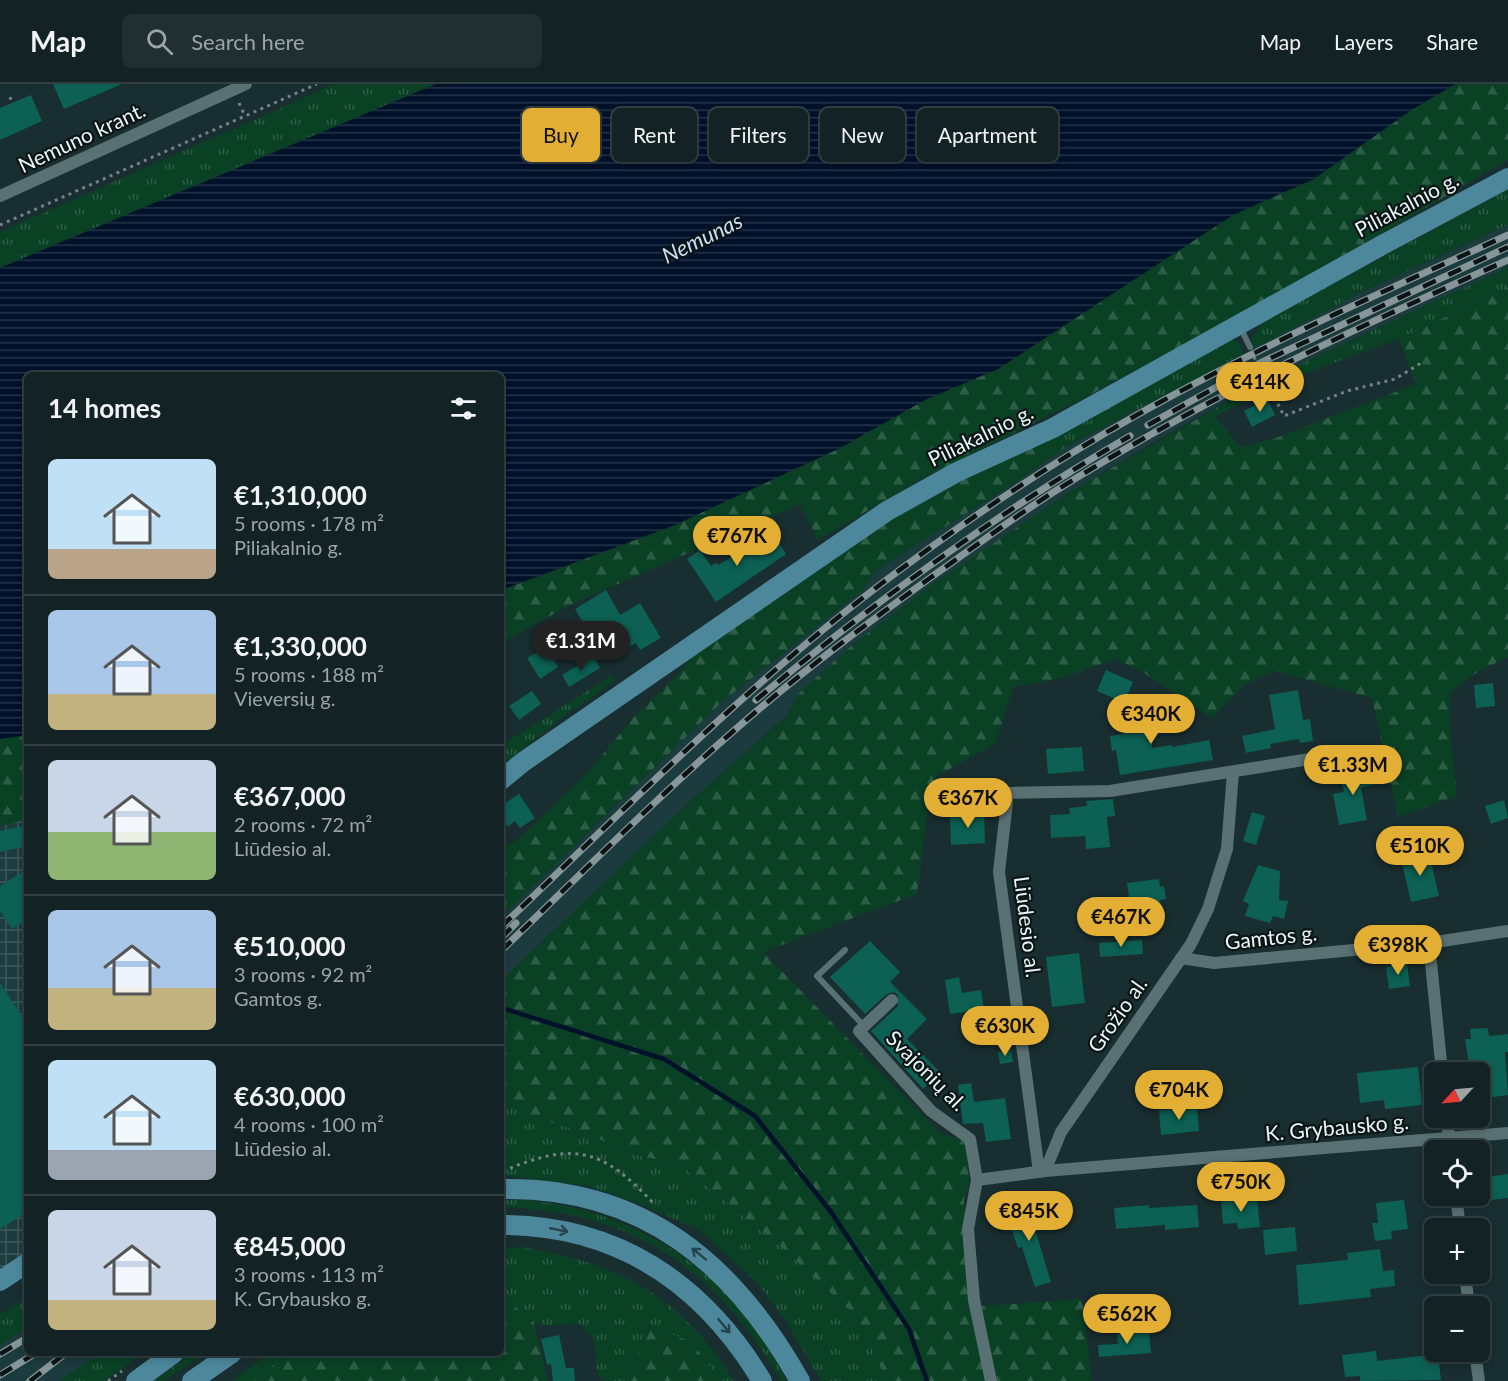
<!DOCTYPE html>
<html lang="en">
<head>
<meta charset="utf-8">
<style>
	body { margin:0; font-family:Lato,sans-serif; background:#202f31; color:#f1f3f6; height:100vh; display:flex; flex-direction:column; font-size:22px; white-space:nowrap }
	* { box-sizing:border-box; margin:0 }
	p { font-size:20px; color:#9da4a6 }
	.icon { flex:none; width:33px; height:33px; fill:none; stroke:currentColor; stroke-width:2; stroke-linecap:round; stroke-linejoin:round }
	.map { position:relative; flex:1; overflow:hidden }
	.panel { position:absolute; left:24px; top:288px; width:480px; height:984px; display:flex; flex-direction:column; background:#132224; border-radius:9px; box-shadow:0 3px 9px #0003,0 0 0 2px #323f41 }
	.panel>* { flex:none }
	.hud { position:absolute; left:522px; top:24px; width:570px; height:54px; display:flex; gap:12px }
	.needle { width:39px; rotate:244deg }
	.fabs { position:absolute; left:1424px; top:978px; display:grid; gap:12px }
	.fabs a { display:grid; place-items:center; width:66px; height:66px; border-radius:9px; background:#132224; box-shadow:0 3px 9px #0003,0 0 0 2px #323f41; font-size:30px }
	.price { position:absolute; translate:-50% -51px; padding:0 14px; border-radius:21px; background:#e3ae34; color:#111; font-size:20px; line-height:39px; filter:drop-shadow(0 2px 3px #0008) }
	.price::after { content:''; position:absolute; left:50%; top:36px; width:18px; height:14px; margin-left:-9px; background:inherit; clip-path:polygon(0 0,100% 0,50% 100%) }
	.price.selected { background:#222; color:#fff }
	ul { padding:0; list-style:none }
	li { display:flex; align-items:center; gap:18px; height:150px; padding:0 24px }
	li+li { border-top:2px solid #323f41 }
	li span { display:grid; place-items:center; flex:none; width:168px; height:120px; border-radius:9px; color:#555 }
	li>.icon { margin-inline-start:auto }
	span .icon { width:72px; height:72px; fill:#fffc; stroke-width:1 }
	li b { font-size:26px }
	h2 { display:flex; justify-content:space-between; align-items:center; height:72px; padding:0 24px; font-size:26px }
	.pill { padding:0 21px; border-radius:9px; background:#132224; box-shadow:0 3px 9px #0003,0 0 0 2px #323f41; font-size:21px; line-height:54px }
	.pill.selected { background:#e3ae34; color:#111 }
	header { display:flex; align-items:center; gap:36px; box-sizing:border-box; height:84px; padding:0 30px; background:#132224; border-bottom:2px solid #323f41 }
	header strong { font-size:28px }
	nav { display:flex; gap:33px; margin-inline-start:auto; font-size:21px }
	.search { width:420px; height:54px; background:#202f31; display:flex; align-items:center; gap:15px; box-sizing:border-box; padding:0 21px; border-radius:9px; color:#9da4a6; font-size:22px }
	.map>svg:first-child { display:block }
</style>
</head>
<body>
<header>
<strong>Map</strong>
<div class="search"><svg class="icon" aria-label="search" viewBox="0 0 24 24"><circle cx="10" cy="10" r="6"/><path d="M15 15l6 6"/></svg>Search here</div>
<nav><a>Map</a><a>Layers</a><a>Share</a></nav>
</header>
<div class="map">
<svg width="1508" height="1297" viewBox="0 0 1508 1297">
	<defs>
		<pattern id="industrial-grid" width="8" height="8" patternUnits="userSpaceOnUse" patternTransform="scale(1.5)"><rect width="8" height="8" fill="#1c3b3e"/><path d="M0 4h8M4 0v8" fill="none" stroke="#3d585b"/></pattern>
		<pattern id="grass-tufts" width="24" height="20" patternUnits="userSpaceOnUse" patternTransform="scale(1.5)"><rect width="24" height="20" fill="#0a4125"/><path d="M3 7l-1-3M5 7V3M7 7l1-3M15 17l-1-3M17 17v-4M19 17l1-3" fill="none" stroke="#2e5d45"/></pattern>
		<pattern id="forest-firs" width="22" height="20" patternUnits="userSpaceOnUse" patternTransform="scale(1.5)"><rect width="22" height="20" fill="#0a4125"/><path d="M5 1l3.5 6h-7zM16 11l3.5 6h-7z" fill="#2e5d45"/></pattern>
		<pattern id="water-rules" width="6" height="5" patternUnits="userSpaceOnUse" patternTransform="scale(1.5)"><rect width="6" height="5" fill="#00112a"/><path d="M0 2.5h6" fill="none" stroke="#25344a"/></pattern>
	</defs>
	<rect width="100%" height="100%" fill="#192e30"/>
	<g fill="#1c3b3e">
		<path d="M1508,141V183L1251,303L1163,353L1070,408L851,562L798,610L786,632L683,724L501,897V833L723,617L863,506L875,487L1013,400L1066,363L1359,209Z"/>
		<path d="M27,1243V1269H101L59,1297H0V1261Z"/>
	</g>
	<path fill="url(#industrial-grid)" d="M27,735V1172L0,1189V742Z"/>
	<g fill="url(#grass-tufts)">
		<path d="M335,0H436L0,184V148Z"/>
		<path d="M1508,105V141L1359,209L1255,264L1251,254L1264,237Z"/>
		<path d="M1508,183V203L1399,255L1282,298L1215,332L1211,327L1251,303Z"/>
		<path d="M1230,255L1237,257L1244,270L1066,363L1056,349Z"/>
		<path d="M505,505L507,556L501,560V506Z"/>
		<path d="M612,591L615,597L560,635L501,682V657L504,660Z"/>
		<path d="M501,1017L530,1033L580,1047L636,1071L679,1080L779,1161L856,1232L887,1297H821L786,1237L759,1201L701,1147L640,1120L588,1102L501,1091Z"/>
		<path d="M501,1116C592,1114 685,1156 742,1228C760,1249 773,1273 787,1297H781C716,1184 632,1127 501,1123Z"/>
		<path d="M522,1163C619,1179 681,1212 734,1297H720L692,1258L650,1242L626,1297H605L597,1290L594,1256L579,1240L549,1242L534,1238L501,1211V1164Z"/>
		<path d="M27,1214V1243L0,1261V1230Z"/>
		<path d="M101,1269H143L104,1297H59Z"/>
		<path d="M193,1269H204L164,1297H154Z"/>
		<path d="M271,1269H294L255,1297H231Z"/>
	</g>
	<g fill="url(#forest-firs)">
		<path d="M1455,0H1508V76L1272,213L1080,316L919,396L818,456L800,420L568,522L507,556L505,505L675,441L840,364L925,316L1233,131L1314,95L1410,27Z"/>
		<path d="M1508,203V573L1479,587L1450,608V650L1457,712L1398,733L1372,614L1275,587L1244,601L1212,634L1141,587L1116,575L1062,594L1013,603L995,660L937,692L927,730L917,810L763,868L939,1048L966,1057L969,1098L964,1116L971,1217L985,1297H887L856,1232L779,1161L679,1080L636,1071L580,1047L530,1033L501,1017V897L683,724L786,633L798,610L851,562L935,498L1070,408L1211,327L1240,363L1273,355L1416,300L1399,255Z"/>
		<path d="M1056,349L1066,363L1013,400L875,487L863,506L723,617L501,833V764L517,757L588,688L632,635L680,588L698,563L887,432Z"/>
		<path d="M27,651V735L0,742V655Z"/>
		<path d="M501,1211L534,1238L548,1297H255L294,1269H501Z"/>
		<path d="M1082,1215L1092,1297H994L981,1222Z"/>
		<path d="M650,1242L692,1258L720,1297H626Z"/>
	</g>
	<path fill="url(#water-rules)" d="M436,0H1455L1410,27L1314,95L1233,131L998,285L925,316L840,364L675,441L501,506V291H27V651L0,655V184Z"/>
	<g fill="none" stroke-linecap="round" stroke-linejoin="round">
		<path stroke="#00112a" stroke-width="4.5" d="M502,924L664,975L755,1032L831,1128L909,1245L927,1297"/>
	</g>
	<g fill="#0c6054">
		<path d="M53,0H122L64,25Z"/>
		<path d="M31,11L42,37L0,56V24Z"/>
		<path d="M1267,315L1275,331L1252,343L1244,327Z"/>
		<path d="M773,449L786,470L716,518L687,475L700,466L711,482L716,479L718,481Z"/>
		<path d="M606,506L620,531L640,519L661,554L640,566L636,559L629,563L622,552L600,566L575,525Z"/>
		<path d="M546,563L558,583L540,595L527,574Z"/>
		<path d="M593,572L600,584L569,603L562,591Z"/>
		<path d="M1106,586L1133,598L1124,619L1097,607Z"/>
		<path d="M1493,599L1495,622L1476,624L1474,601Z"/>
		<path d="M1298,606L1303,636L1310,635L1313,657L1300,659L1299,655L1270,660L1271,664L1246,669L1242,652L1275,645L1269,611Z"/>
		<path d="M532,607L541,620L519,636L509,622Z"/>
		<path d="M1133,614L1156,625L1149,641L1152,664L1172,661V663L1209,656L1213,676L1120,691L1116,666L1112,667L1110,652L1124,650L1123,635Z"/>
		<path d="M1082,663L1084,687L1048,690L1046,665Z"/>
		<path d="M1372,683L1376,700L1361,704L1367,736L1339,741L1333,710L1344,708L1340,691Z"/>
		<path d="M519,710L535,734L520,744L515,737L508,743L501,733V722Z"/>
		<path d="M1113,715L1115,732L1107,733L1110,763L1086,765L1085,752L1051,754L1050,731L1070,730L1069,724L1087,722L1086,717Z"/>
		<path d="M1504,716L1508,734L1491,740L1485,722Z"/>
		<path d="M1252,728L1265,732L1256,761L1243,757Z"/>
		<path d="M984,729L985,759L951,761L950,731Z"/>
		<path d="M27,741V762L0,768V747Z"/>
		<path d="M1429,769L1439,812L1411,818L1401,775Z"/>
		<path d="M1258,781L1280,787L1279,816L1288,817L1284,835L1273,832L1270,839L1245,832L1249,820L1243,817Z"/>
		<path d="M27,785V836L12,845L0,827V802Z"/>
		<path d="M1159,795L1160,803L1164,802L1166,815L1160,816L1161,822L1131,826L1127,799Z"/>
		<path d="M1142,856L1143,870L1100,873L1099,859Z"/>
		<path d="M870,857L900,888L890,898L927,935L907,955L940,988L923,1005L871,947L898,922V911L894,908L887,910L865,930L830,893Z"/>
		<path d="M1079,869L1085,919L1052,923L1046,873Z"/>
		<path d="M1407,880L1410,902L1389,905L1386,883Z"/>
		<path d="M959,893L962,909L981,906L984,925L950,930L945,896Z"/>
		<path d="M0,899L27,940V1128L0,1145Z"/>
		<path d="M1488,944L1489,952L1508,950V968H1505L1508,1011L1479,1015V988H1470L1465,955H1471L1470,945Z"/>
		<path d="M1011,966L1013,978L1000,980L998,968Z"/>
		<path d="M1418,983L1422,1021L1385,1025L1384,1016L1360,1019L1357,989Z"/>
		<path d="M971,999L974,1018L1005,1014L1011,1055L986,1058L983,1039L963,1040L958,1001Z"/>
		<path d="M1197,1023L1199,1047L1161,1051L1159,1026Z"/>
		<path d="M1508,1090V1114L1490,1116L1486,1093Z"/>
		<path d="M1257,1114L1260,1143L1238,1145L1237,1139L1223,1140L1221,1117Z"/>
		<path d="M1404,1116L1408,1145L1391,1147L1392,1155L1375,1157L1372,1139H1378L1376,1119Z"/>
		<path d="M1035,1118L1039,1129L1031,1132L1051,1198L1035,1203L1022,1163L1018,1164L1007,1133L1012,1132L1010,1126Z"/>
		<path d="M1149,1121V1124L1197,1121L1199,1143L1165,1146V1141L1116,1145L1114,1124Z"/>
		<path d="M1295,1143L1297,1167L1265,1171L1263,1146Z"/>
		<path d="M1380,1165L1383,1187L1394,1186L1395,1202L1370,1205L1371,1213L1299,1221L1296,1181L1348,1176L1347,1169Z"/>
		<path d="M1149,1248L1151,1269L1099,1273L1098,1261L1118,1260L1117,1250Z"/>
		<path d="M559,1251L566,1284H574L575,1297H553L551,1280L547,1281L541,1255Z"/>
		<path d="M1376,1267L1377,1277L1438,1270L1441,1296L1360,1297V1292L1345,1293L1342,1271Z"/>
	</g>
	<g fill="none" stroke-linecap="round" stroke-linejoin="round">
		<g stroke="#728385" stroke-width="3" stroke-dasharray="3 4.5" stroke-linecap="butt">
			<path d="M10,13L12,19"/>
			<path d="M239,19L244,30"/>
			<path d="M0,141L317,0"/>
			<path d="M1254,273L1284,332L1347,307L1395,295L1421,279"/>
			<path d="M503,1087C575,1057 602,1064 655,1121"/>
			<path d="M108,1297L122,1287"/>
		</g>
		<g stroke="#5a7173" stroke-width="6">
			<path d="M1240,243L1250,263"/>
			<path d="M845,866L817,892L864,942"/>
		</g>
		<g stroke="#5a7173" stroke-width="12">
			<path d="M0,112L246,0"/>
			<path d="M1429,859L1442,988"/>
			<path d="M1181,874L1214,879L1429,859L1508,847"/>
			<path d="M892,916L859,947L931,1027L970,1055L977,1096"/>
			<path d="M1447,1034L1450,1066"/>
			<path d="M1045,1087L1061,1048L1191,860L1208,825L1227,765L1233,688"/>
			<path d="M1039,1088L999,788L1008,709L1110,707L1316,674"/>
			<path d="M1456,1112L1460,1144"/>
			<path d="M1465,1190L1469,1222"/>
			<path d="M1475,1268L1479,1297"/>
			<path d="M991,1297L974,1216L968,1145L977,1096L1045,1087L1508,1049"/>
		</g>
		<g stroke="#4c879b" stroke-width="20">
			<path d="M501,696L523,678L887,427L957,388L1053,344L1384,160L1508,94"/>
			<path d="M501,1105C643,1102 734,1180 800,1297"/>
			<path d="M501,1141C617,1141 703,1199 762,1297"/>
			<path d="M0,1197L27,1179"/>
			<path d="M136,1297L174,1269"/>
			<path d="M192,1297L232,1269"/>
		</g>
		<defs>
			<g id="rail">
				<path d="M1148,341L1258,280L1508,163"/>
				<path d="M756,616C874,518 997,429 1130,352"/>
				<path d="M501,843C623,727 743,605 877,503C959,441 1046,382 1135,332C1256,264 1382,208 1508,151"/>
				<path d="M501,854L516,839"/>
				<path d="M501,867C585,786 668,702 758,626C813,579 872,536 930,494C970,466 1010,436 1052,409C1197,318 1351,246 1508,176"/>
				<path d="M0,1270L27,1254"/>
				<path d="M0,1291L36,1269"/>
				<path d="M30,1297L66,1269"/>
			</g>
		</defs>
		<use href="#rail" stroke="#879799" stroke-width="7"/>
		<use href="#rail" stroke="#0c1515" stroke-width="4.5" stroke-dasharray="14" stroke-linecap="butt"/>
	</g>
	<defs><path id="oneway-shaft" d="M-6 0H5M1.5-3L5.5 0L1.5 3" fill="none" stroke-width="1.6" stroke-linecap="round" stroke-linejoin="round" transform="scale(1.5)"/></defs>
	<g stroke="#26434b">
		<use href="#oneway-shaft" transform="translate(559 1146) rotate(11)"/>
		<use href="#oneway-shaft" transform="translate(699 1170) rotate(-141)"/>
		<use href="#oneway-shaft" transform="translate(724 1242) rotate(51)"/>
	</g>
	<g text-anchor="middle" stroke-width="4.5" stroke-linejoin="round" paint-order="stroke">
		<g font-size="21" fill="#eaf6f7" stroke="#0c1515">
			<text transform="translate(82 54) rotate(-25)" y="7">Nemuno krant.</text>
			<text transform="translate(1407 121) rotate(-28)" y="7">Piliakalnio g.</text>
			<text transform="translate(981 352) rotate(-26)" y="7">Piliakalnio g.</text>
			<text transform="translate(1027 843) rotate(83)" y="7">Liūdesio al.</text>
			<text transform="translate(1271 854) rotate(-6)" y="7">Gamtos g.</text>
			<text transform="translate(1118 931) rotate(-55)" y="7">Grožio al.</text>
			<text transform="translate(926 987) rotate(45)" y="7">Svajonių al.</text>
			<text transform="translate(1337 1044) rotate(-5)" y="7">K. Grybausko g.</text>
		</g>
		<g font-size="22" font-style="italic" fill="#c7def7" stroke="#0c1515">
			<text transform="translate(702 154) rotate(-26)" y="8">Nemunas</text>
		</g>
	</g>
</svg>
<div class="fabs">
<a><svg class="needle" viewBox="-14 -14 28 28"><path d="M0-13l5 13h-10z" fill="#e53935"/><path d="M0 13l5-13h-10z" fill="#9da4a6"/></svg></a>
<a><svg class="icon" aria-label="locate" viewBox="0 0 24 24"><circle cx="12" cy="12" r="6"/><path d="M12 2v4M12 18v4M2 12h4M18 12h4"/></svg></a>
<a>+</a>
<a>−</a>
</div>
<b class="price" style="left:1260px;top:329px">€414K</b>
<b class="price" style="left:737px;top:483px">€767K</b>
<b class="price selected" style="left:581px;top:588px">€1.31M</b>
<b class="price" style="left:1151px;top:661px">€340K</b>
<b class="price" style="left:1353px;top:712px">€1.33M</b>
<b class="price" style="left:968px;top:745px">€367K</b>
<b class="price" style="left:1420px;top:793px">€510K</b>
<b class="price" style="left:1121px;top:864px">€467K</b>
<b class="price" style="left:1398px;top:892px">€398K</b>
<b class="price" style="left:1005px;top:973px">€630K</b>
<b class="price" style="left:1179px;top:1037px">€704K</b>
<b class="price" style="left:1241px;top:1129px">€750K</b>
<b class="price" style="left:1029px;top:1158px">€845K</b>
<b class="price" style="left:1127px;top:1261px">€562K</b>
<div class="hud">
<a class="pill selected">Buy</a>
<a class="pill">Rent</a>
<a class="pill">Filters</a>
<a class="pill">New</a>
<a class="pill">Apartment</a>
</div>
<section class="panel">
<h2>14 homes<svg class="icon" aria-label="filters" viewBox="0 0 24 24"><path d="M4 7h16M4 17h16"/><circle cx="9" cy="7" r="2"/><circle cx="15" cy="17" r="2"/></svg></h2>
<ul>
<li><span style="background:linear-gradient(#bfe0f5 75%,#b9a48a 0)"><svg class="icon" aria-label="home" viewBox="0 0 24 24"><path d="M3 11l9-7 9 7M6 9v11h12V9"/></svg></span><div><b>€1,310,000</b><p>5 rooms · 178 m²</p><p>Piliakalnio g.</p></div></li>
<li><span style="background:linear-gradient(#a9c7e8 70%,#c2b280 0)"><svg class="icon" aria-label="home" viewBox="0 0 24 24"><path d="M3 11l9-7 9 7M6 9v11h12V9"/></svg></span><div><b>€1,330,000</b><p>5 rooms · 188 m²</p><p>Vieversių g.</p></div></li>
<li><span style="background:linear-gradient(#c9d6e8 60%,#8fb573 0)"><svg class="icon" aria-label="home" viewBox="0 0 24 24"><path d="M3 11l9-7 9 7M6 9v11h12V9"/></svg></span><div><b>€367,000</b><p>2 rooms · 72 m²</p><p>Liūdesio al.</p></div></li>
<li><span style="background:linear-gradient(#a9c7e8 65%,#c2b280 0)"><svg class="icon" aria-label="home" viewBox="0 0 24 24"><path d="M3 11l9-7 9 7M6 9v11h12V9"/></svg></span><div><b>€510,000</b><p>3 rooms · 92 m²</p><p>Gamtos g.</p></div></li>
<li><span style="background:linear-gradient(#bfe0f5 75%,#9aa5b1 0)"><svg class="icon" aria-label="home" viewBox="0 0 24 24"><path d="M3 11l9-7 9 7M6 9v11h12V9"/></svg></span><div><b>€630,000</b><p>4 rooms · 100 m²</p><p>Liūdesio al.</p></div></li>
<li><span style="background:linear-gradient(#c9d6e8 75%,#c2b280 0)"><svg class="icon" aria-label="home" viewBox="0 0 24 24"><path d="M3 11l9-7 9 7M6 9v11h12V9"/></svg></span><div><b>€845,000</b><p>3 rooms · 113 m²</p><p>K. Grybausko g.</p></div></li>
</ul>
</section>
</div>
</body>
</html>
